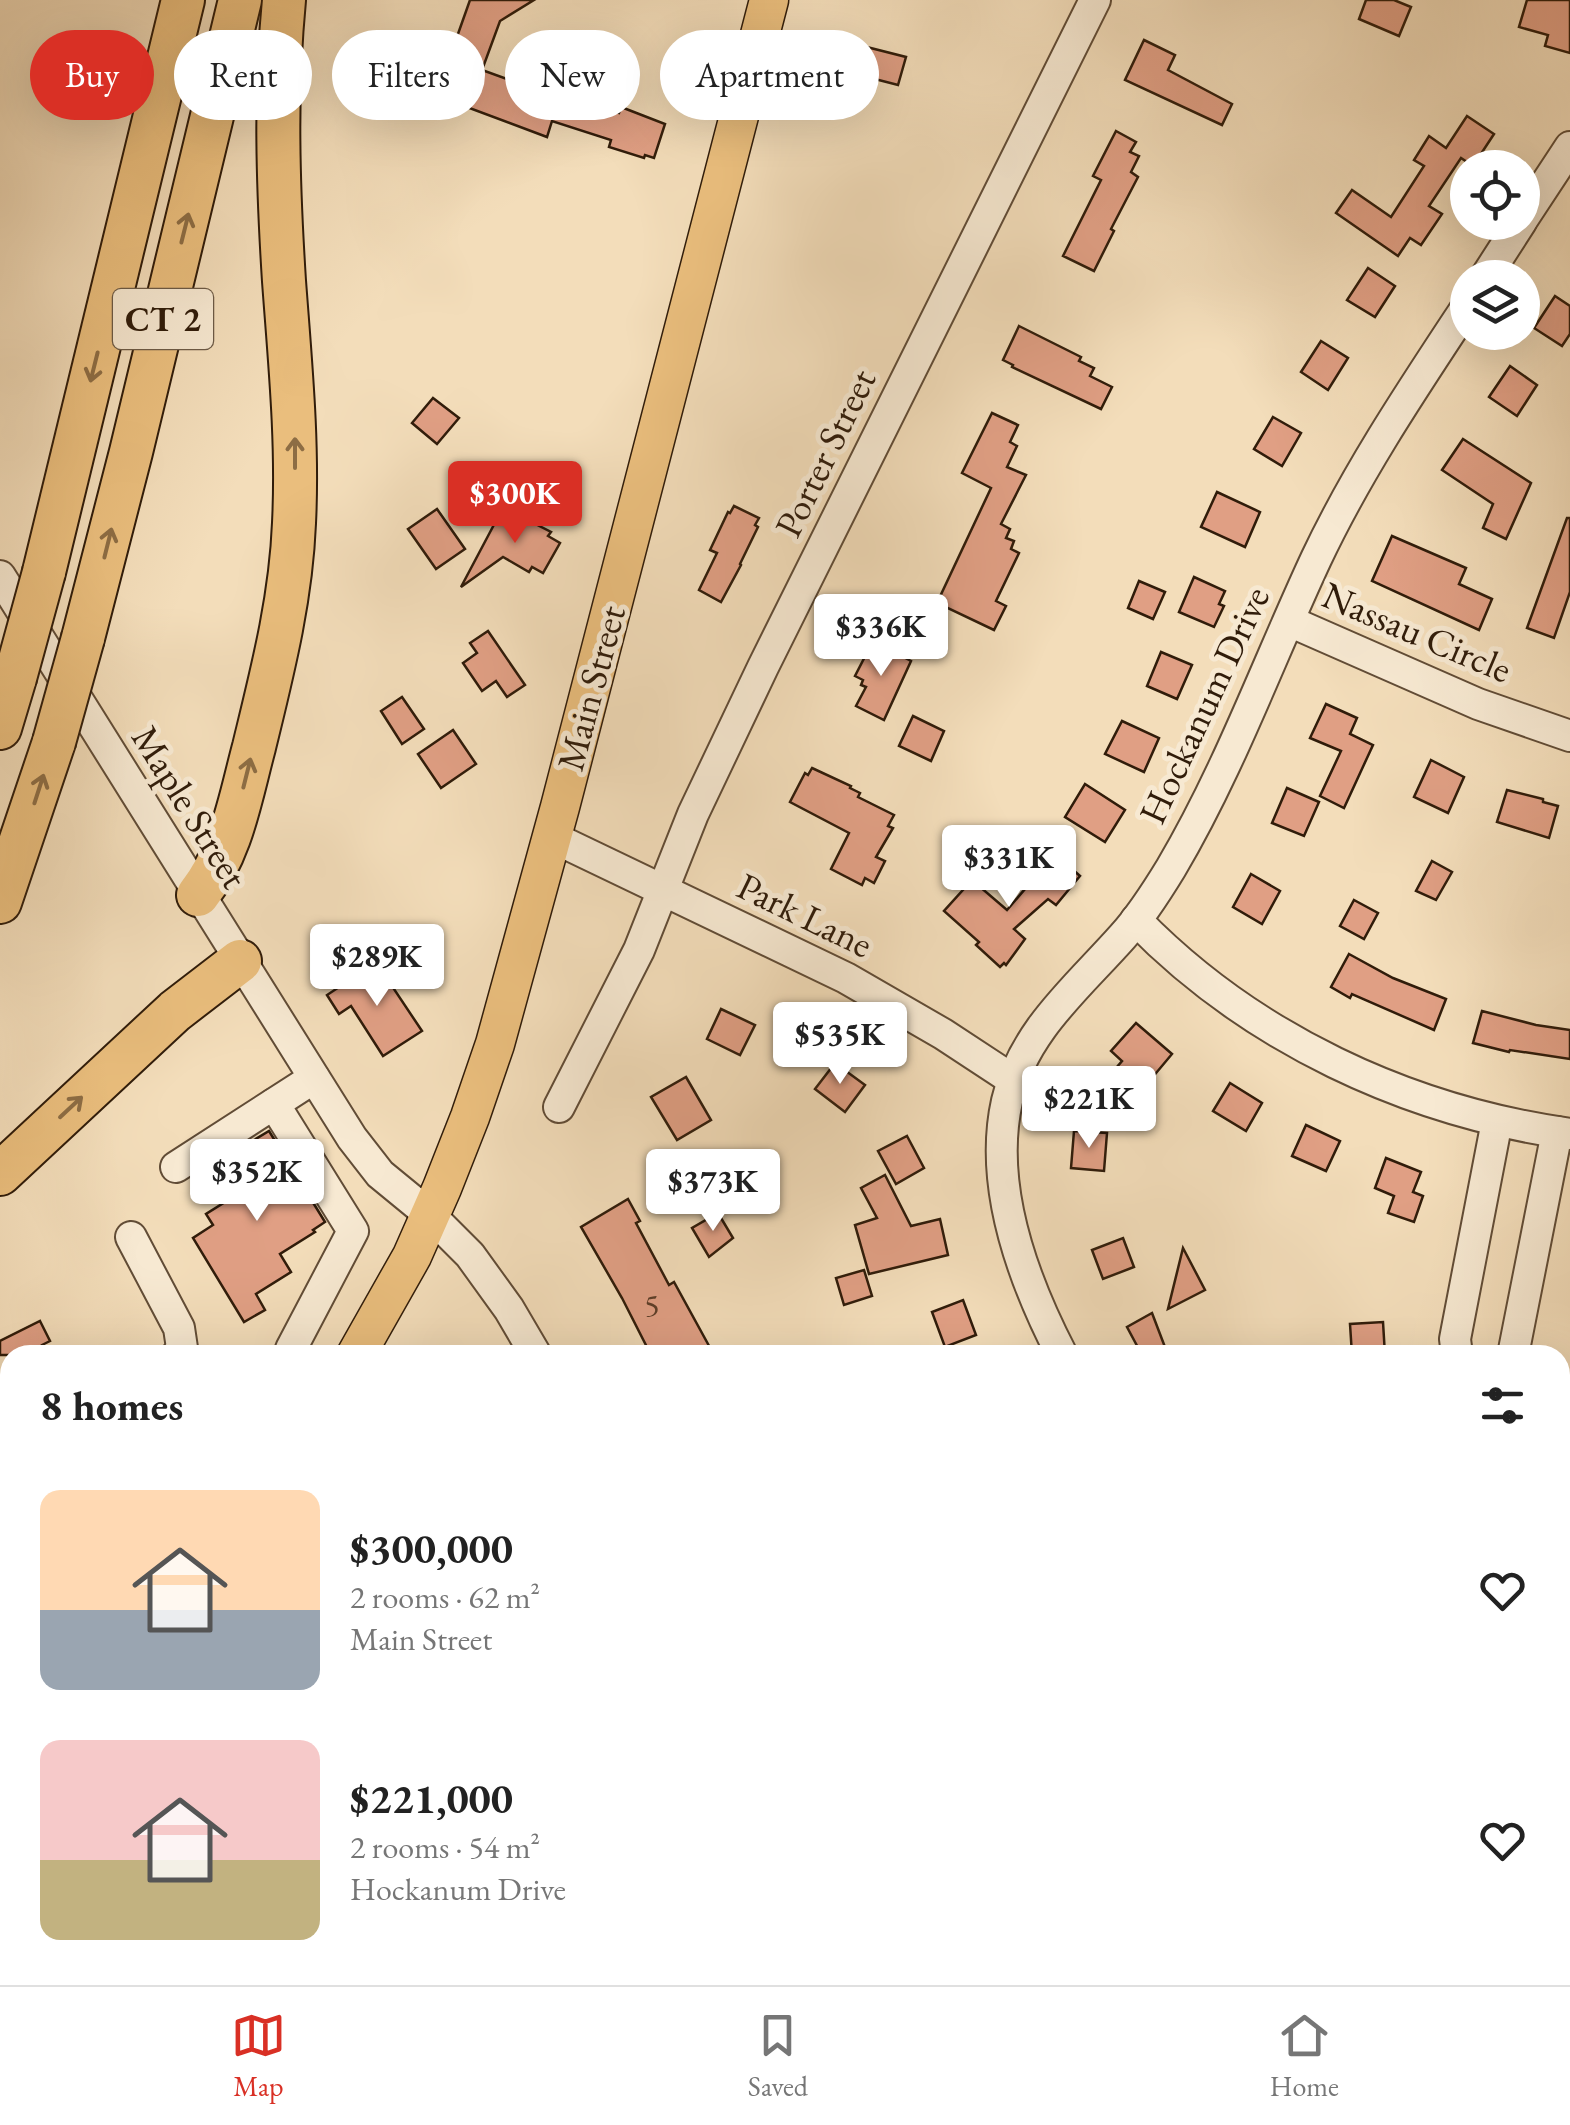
<!DOCTYPE html>
<html lang="en">
<head>
<meta charset="utf-8">
<style>
	body { margin:0; font-family:"EB Garamond",serif; background:#f2f2f2; color:#222; height:100vh; display:flex; flex-direction:column; font-size:38px; white-space:nowrap }
	* { box-sizing:border-box; margin:0 }
	p { font-size:32px; color:#767676 }
	.icon { flex:none; width:55px; height:55px; fill:none; stroke:currentColor; stroke-width:2; stroke-linecap:round; stroke-linejoin:round }
	.map { position:relative; flex:1; overflow:hidden }
	.details { position:absolute; left:0px; top:1345px; width:1570px; height:640px; display:flex; flex-direction:column; background:#fff; border-radius:30px 30px 0 0; box-shadow:0 10px 40px #0002 }
	.details>* { flex:none }
	.banner { position:absolute; left:30px; top:30px; width:1000px; height:90px; display:flex; gap:20px }
	.tools { position:absolute; left:1450px; top:150px; display:grid; gap:20px }
	.tools a { display:grid; place-items:center; width:90px; height:90px; border-radius:50%; background:#fff; box-shadow:0 10px 40px #0002; font-size:50px }
	.price { position:absolute; translate:-50% -85px; padding:0 22px; border-radius:10px; background:#fff; color:#222; font-size:32px; line-height:65px; filter:drop-shadow(0 2px 5px #0008) }
	.price::after { content:''; position:absolute; left:50%; top:60px; width:30px; height:22px; margin-left:-15px; background:inherit; clip-path:polygon(0 0,100% 0,50% 100%) }
	.price.selected { background:#d93025; color:#fff }
	ul { padding:0; list-style:none }
	li { display:flex; align-items:center; gap:30px; height:250px; padding:0 40px }
	li span { display:grid; place-items:center; flex:none; width:280px; height:200px; border-radius:20px; color:#555 }
	li>.icon { margin-inline-start:auto }
	span .icon { width:120px; height:120px; fill:#fffc; stroke-width:1 }
	li b { font-size:42px }
	h2 { display:flex; justify-content:space-between; align-items:center; height:120px; padding:0 40px; font-size:42px }
	.pill { padding:0 35px; border-radius:45px; background:#fff; box-shadow:0 10px 40px #0002; font-size:35px; line-height:90px }
	.pill.selected { background:#d93025; color:#fff }
	.menu { display:flex; justify-content:space-around; align-items:center; height:140px; border-top:2px solid #e0e0e0; background:#fff; font-size:28px; color:#767676 }
	.menu a { display:grid; justify-items:center; gap:5px }
	.menu .selected { color:#d93025 }
	.map>svg:first-child { display:block }
</style>
</head>
<body>
<div class="map">
<svg width="1570" height="1985" viewBox="0 0 1570 1985">
	<rect width="100%" height="100%" fill="#f3ddba"/>
	<filter id="stains"><feTurbulence type="fractalNoise" baseFrequency=".002" numOctaves="4"/><feColorMatrix values="0 0 0 0 .2 0 0 0 0 .09 0 0 0 0 .02 0 0 0 .5 -.17"/></filter>
	<radialGradient id="worn" r=".72"><stop offset=".6" stop-color="#630" stop-opacity="0"/><stop offset="1" stop-color="#630" stop-opacity=".3"/></radialGradient>
	<g fill="#e09f84" stroke="#301c0a" stroke-width="2.5">
		<path d="M470,0H534L500,21L482,70L573,103L574,100L619,113L621,107L665,124L654,158L645,155L644,158L609,147L611,140L552,121L547,137L464,106L470,89L442,79Z"/>
		<path d="M1366,0H1394L1411,7L1399,36L1359,19Z"/>
		<path d="M1527,0H1570V53L1545,46L1548,35L1519,27Z"/>
		<path d="M1144,40L1175,55L1168,70L1232,104L1222,125L1125,80Z"/>
		<path d="M847,42L906,57L898,85L840,70Z"/>
		<path d="M1467,116L1494,134L1473,166L1461,158L1429,206L1442,214L1421,245L1410,238L1398,256L1336,213L1352,190L1391,217L1424,166L1414,160L1429,136L1446,148Z"/>
		<path d="M1116,131L1136,142L1130,152L1139,156L1131,172L1138,177L1111,229L1114,231L1094,271L1063,256L1101,180L1093,176Z"/>
		<path d="M1368,268L1395,286L1375,317L1347,300Z"/>
		<path d="M1555,296L1570,306V334L1562,346L1534,328Z"/>
		<path d="M1019,326L1081,357L1079,361L1094,368L1090,376L1112,387L1101,409L1012,367L1013,365L1003,360Z"/>
		<path d="M1321,341L1348,358L1328,390L1301,372Z"/>
		<path d="M1510,366L1537,385L1517,416L1489,397Z"/>
		<path d="M433,398L459,418L437,444L412,423Z"/>
		<path d="M992,413L1018,425L1010,442L1017,446L1007,467L1026,475L1001,524L1010,529L1006,538L1014,541L1011,549L1019,553L996,601L1006,606L994,630L937,603L991,488L962,473Z"/>
		<path d="M1273,417L1301,433L1282,466L1254,449Z"/>
		<path d="M1463,439L1531,483L1506,539L1483,528L1493,504L1442,470Z"/>
		<path d="M1217,492L1260,512L1245,547L1201,527Z"/>
		<path d="M734,506L759,518L755,525L758,527L740,564L741,565L721,602L699,590L717,553L710,550L728,512L730,513Z"/>
		<path d="M437,509L465,549L436,569L408,529Z"/>
		<path d="M510,511L551,532L548,536L560,543L543,573L532,567L529,572L503,557L461,587L497,519L503,523Z"/>
		<path d="M1567,518H1570V592L1554,638L1527,628Z"/>
		<path d="M1392,536L1466,568L1459,584L1492,599L1479,630L1372,581Z"/>
		<path d="M1194,577L1225,591L1219,604L1224,606L1214,627L1179,612Z"/>
		<path d="M1139,581L1165,592L1153,619L1128,608Z"/>
		<path d="M488,631L525,685L507,697L496,681L482,691L463,663L477,653L470,643Z"/>
		<path d="M873,641L911,661L884,720L856,706L866,687L861,685L863,680L855,676Z"/>
		<path d="M1161,652L1192,665L1177,699L1147,686Z"/>
		<path d="M402,697L424,729L402,744L381,711Z"/>
		<path d="M1326,704L1357,718L1350,734L1373,745L1344,808L1320,796L1341,751L1310,738Z"/>
		<path d="M913,716L944,731L931,761L899,746Z"/>
		<path d="M1122,721L1159,738L1144,772L1105,754Z"/>
		<path d="M453,730L476,764L441,788L418,754Z"/>
		<path d="M1431,760L1464,777L1448,813L1414,797Z"/>
		<path d="M812,768L851,786L850,788L860,793L858,797L894,815L888,826L893,828L876,857L885,861L874,883L865,878L862,885L831,869L849,833L790,802L805,773L808,775Z"/>
		<path d="M1085,784L1125,810L1105,842L1065,817Z"/>
		<path d="M1287,788L1319,802L1304,836L1272,823Z"/>
		<path d="M1507,790L1543,799V802L1558,806L1549,838L1497,822Z"/>
		<path d="M1055,854L1080,876L1056,905L1048,899L1014,929L1025,939L1006,965L1004,963L1000,967L976,945L979,942L944,911L972,880L1007,910Z"/>
		<path d="M1432,861L1452,872L1436,900L1416,891Z"/>
		<path d="M1251,874L1280,891L1262,924L1233,907Z"/>
		<path d="M1354,900L1378,913L1364,939L1340,926Z"/>
		<path d="M1349,954L1393,978L1446,999L1434,1030L1352,994L1350,998L1331,987Z"/>
		<path d="M371,966L378,977L384,974L422,1031L383,1056L351,1006L339,1014L327,995Z"/>
		<path d="M721,1009L755,1025L740,1055L707,1039Z"/>
		<path d="M1482,1011L1536,1025L1570,1030V1059L1510,1050L1509,1052L1473,1043Z"/>
		<path d="M1136,1023L1172,1054L1136,1097L1110,1075L1122,1061L1111,1051Z"/>
		<path d="M835,1063L865,1085L845,1112L815,1089Z"/>
		<path d="M686,1077L711,1120L677,1140L651,1097Z"/>
		<path d="M1230,1083L1262,1103L1246,1131L1213,1111Z"/>
		<path d="M1306,1125L1340,1141L1326,1171L1292,1156Z"/>
		<path d="M269,1131L325,1222L313,1230L315,1232L280,1254L291,1272L256,1294L265,1310L244,1322L193,1238L213,1225L206,1214L241,1192L221,1160Z"/>
		<path d="M1074,1131L1107,1133L1104,1171L1071,1168Z"/>
		<path d="M907,1136L924,1168L896,1184L878,1151Z"/>
		<path d="M1386,1158L1421,1172L1413,1192L1423,1196L1414,1222L1388,1213L1394,1196L1375,1188Z"/>
		<path d="M717,1173L730,1197L706,1210L693,1187Z"/>
		<path d="M885,1175L911,1226L940,1219L948,1255L869,1274L855,1225L877,1218L861,1188Z"/>
		<path d="M628,1199L640,1221L636,1223L669,1285L674,1282L714,1355H651L622,1298L581,1227Z"/>
		<path d="M718,1213L733,1238L709,1257L692,1228Z"/>
		<path d="M1123,1238L1134,1267L1103,1279L1092,1250Z"/>
		<path d="M1183,1248L1205,1290L1168,1309Z"/>
		<path d="M864,1270L872,1296L844,1305L836,1278Z"/>
		<path d="M963,1300L976,1335L945,1347L932,1312Z"/>
		<path d="M1152,1313L1168,1355H1142L1127,1327Z"/>
		<path d="M40,1321L50,1341L42,1345L46,1355H0V1341Z"/>
		<path d="M1383,1322L1385,1355H1352L1350,1324Z"/>
	</g>
	<g fill="none" stroke-linecap="round" stroke-linejoin="round">
		<defs>
			<g id="minor">
				<path d="M1522,220L1570,147"/>
				<path d="M1485,278L1521,222"/>
				<path d="M0,576L352,1138L380,1174L430,1215L470,1255L509,1309L536,1355"/>
				<path d="M1289,621L1478,704L1570,736"/>
				<path d="M552,837L846,978L943,1034L1013,1080"/>
				<path d="M1136,920C1251,1038 1407,1111 1570,1134"/>
				<path d="M274,1104L353,1231L291,1349L298,1355"/>
				<path d="M559,1107L639,950L693,814L763,667L1095,0"/>
				<path d="M176,1167L314,1078"/>
				<path d="M131,1237L179,1328L182,1348L177,1355"/>
				<path d="M1062,1355C1023,1280 988,1186 1007,1101C1023,1031 1078,987 1123,936C1142,915 1157,891 1171,868C1229,770 1268,662 1316,559C1358,470 1414,387 1468,305"/>
				<path d="M1457,1355L1455,1339L1497,1121"/>
				<path d="M1513,1355L1557,1132"/>
				<path d="M0,1479L10,1495"/>
				<path d="M1560,1725L1570,1721"/>
				<path d="M892,1975L897,1985"/>
				<path d="M966,1985L984,1975"/>
			</g>
			<g id="major">
				<path d="M356,1355L412,1256L442,1188L470,1117L495,1044L560,807L769,0"/>
				<path d="M6,1985L11,1975"/>
			</g>
			<g id="highway">
				<path d="M44,572L183,0"/>
				<path d="M83,638L131,452L240,0"/>
				<path d="M0,728L15,678"/>
				<path d="M198,895C232,852 240,799 254,747C272,673 291,600 294,523C298,442 290,362 284,281C278,187 275,93 284,0"/>
				<path d="M0,902L54,742"/>
				<path d="M0,1174L175,1011L240,961"/>
			</g>
		</defs>
		<use href="#minor" stroke="#614c36" stroke-width="34"/>
		<use href="#major" stroke="#301c0a" stroke-width="41"/>
		<use href="#highway" stroke="#301c0a" stroke-width="46"/>
		<use href="#minor" stroke="#f7e9d2" stroke-width="30"/>
		<use href="#major" stroke="#eabe7d" stroke-width="38"/>
		<use href="#highway" stroke="#eabe7d" stroke-width="42"/>
		<defs>
			<g id="highway-bridge">
				<path d="M15,678L44,572"/>
				<path d="M54,742L83,638"/>
			</g>
		</defs>
		<use href="#highway-bridge" stroke="#301c0a" stroke-width="46" stroke-linecap="butt"/>
		<use href="#highway-bridge" stroke="#eabe7d" stroke-width="42"/>
	</g>
	<defs><path id="oneway-shaft" d="M-6 0H5M1.5-3L5.5 0L1.5 3" fill="none" stroke-width="1.6" stroke-linecap="round" stroke-linejoin="round" transform="scale(2.5)"/></defs>
	<g stroke="#8d6d44">
		<use href="#oneway-shaft" transform="translate(185 228) rotate(-76)"/>
		<use href="#oneway-shaft" transform="translate(94 367) rotate(104)"/>
		<use href="#oneway-shaft" transform="translate(295 453) rotate(-90)"/>
		<use href="#oneway-shaft" transform="translate(108 543) rotate(-76)"/>
		<use href="#oneway-shaft" transform="translate(247 773) rotate(-76)"/>
		<use href="#oneway-shaft" transform="translate(39 789) rotate(-72)"/>
		<use href="#oneway-shaft" transform="translate(71 1107) rotate(-43)"/>
	</g>
	<g text-anchor="middle" stroke-width="10" stroke-linejoin="round" paint-order="stroke">
		<g font-size="32" fill="#5c3d28">
			<text x="652" y="1316">5</text>
		</g>
		<rect fill="#f7e9d2" stroke="#6c5a46" stroke-width="2.5" x="113" y="289" width="100" height="60" rx="8"/>
		<g font-size="35" font-weight="bold" fill="#301c0a">
			<text x="163" y="331">CT 2</text>
		</g>
		<g font-size="38" fill="#301c0a" stroke="#f7e9d2">
			<text transform="translate(825 453) rotate(-64)" y="13">Porter Street</text>
			<text transform="translate(1417 632) rotate(23)" y="13">Nassau Circle</text>
			<text transform="translate(591 688) rotate(-75)" y="13">Main Street</text>
			<text transform="translate(1204 705) rotate(-65)" y="13">Hockanum Drive</text>
			<text transform="translate(190 807) rotate(58)" y="13">Maple Street</text>
			<text transform="translate(805 915) rotate(26)" y="13">Park Lane</text>
		</g>
	</g>
	<rect width="100%" height="100%" filter="url(#stains)"/>
	<rect width="100%" height="100%" fill="url(#worn)"/>
</svg>
<div class="tools">
<a><svg class="icon" aria-label="locate" viewBox="0 0 24 24"><circle cx="12" cy="12" r="6"/><path d="M12 2v4M12 18v4M2 12h4M18 12h4"/></svg></a>
<a><svg class="icon" aria-label="layers" viewBox="0 0 24 24"><path d="M12 4l9 5-9 5-9-5zM3 14l9 5 9-5"/></svg></a>
</div>
<b class="price selected" style="left:515px;top:546px">$300K</b>
<b class="price" style="left:881px;top:679px">$336K</b>
<b class="price" style="left:1009px;top:910px">$331K</b>
<b class="price" style="left:377px;top:1009px">$289K</b>
<b class="price" style="left:840px;top:1087px">$535K</b>
<b class="price" style="left:1089px;top:1151px">$221K</b>
<b class="price" style="left:257px;top:1224px">$352K</b>
<b class="price" style="left:713px;top:1234px">$373K</b>
<div class="banner">
<a class="pill selected">Buy</a>
<a class="pill">Rent</a>
<a class="pill">Filters</a>
<a class="pill">New</a>
<a class="pill">Apartment</a>
</div>
<section class="details">
<h2>8 homes<svg class="icon" aria-label="filters" viewBox="0 0 24 24"><path d="M4 7h16M4 17h16"/><circle cx="9" cy="7" r="2"/><circle cx="15" cy="17" r="2"/></svg></h2>
<ul>
<li><span style="background:linear-gradient(#ffd9b3 60%,#9aa5b1 0)"><svg class="icon" aria-label="home" viewBox="0 0 24 24"><path d="M3 11l9-7 9 7M6 9v11h12V9"/></svg></span><div><b>$300,000</b><p>2 rooms · 62 m²</p><p>Main Street</p></div><svg class="icon" aria-label="heart" viewBox="0 0 24 24"><path d="M12 20l-8-8c-3-5 5-10 8-4 3-6 11-1 8 4z"/></svg></li>
<li><span style="background:linear-gradient(#f6c9c9 60%,#c2b280 0)"><svg class="icon" aria-label="home" viewBox="0 0 24 24"><path d="M3 11l9-7 9 7M6 9v11h12V9"/></svg></span><div><b>$221,000</b><p>2 rooms · 54 m²</p><p>Hockanum Drive</p></div><svg class="icon" aria-label="heart" viewBox="0 0 24 24"><path d="M12 20l-8-8c-3-5 5-10 8-4 3-6 11-1 8 4z"/></svg></li>
</ul>
</section>
</div>
<nav class="menu">
<a class="selected"><svg class="icon" aria-label="map" viewBox="0 0 24 24"><path d="M3 6l6-2 6 2 6-2v14l-6 2-6-2-6 2zM9 4v14M15 6v14"/></svg>Map</a>
<a><svg class="icon" aria-label="saved" viewBox="0 0 24 24"><path d="M7 4h10v16l-5-4-5 4z"/></svg>Saved</a>
<a><svg class="icon" aria-label="home" viewBox="0 0 24 24"><path d="M3 11l9-7 9 7M6 9v11h12V9"/></svg>Home</a>
</nav>
</body>
</html>
